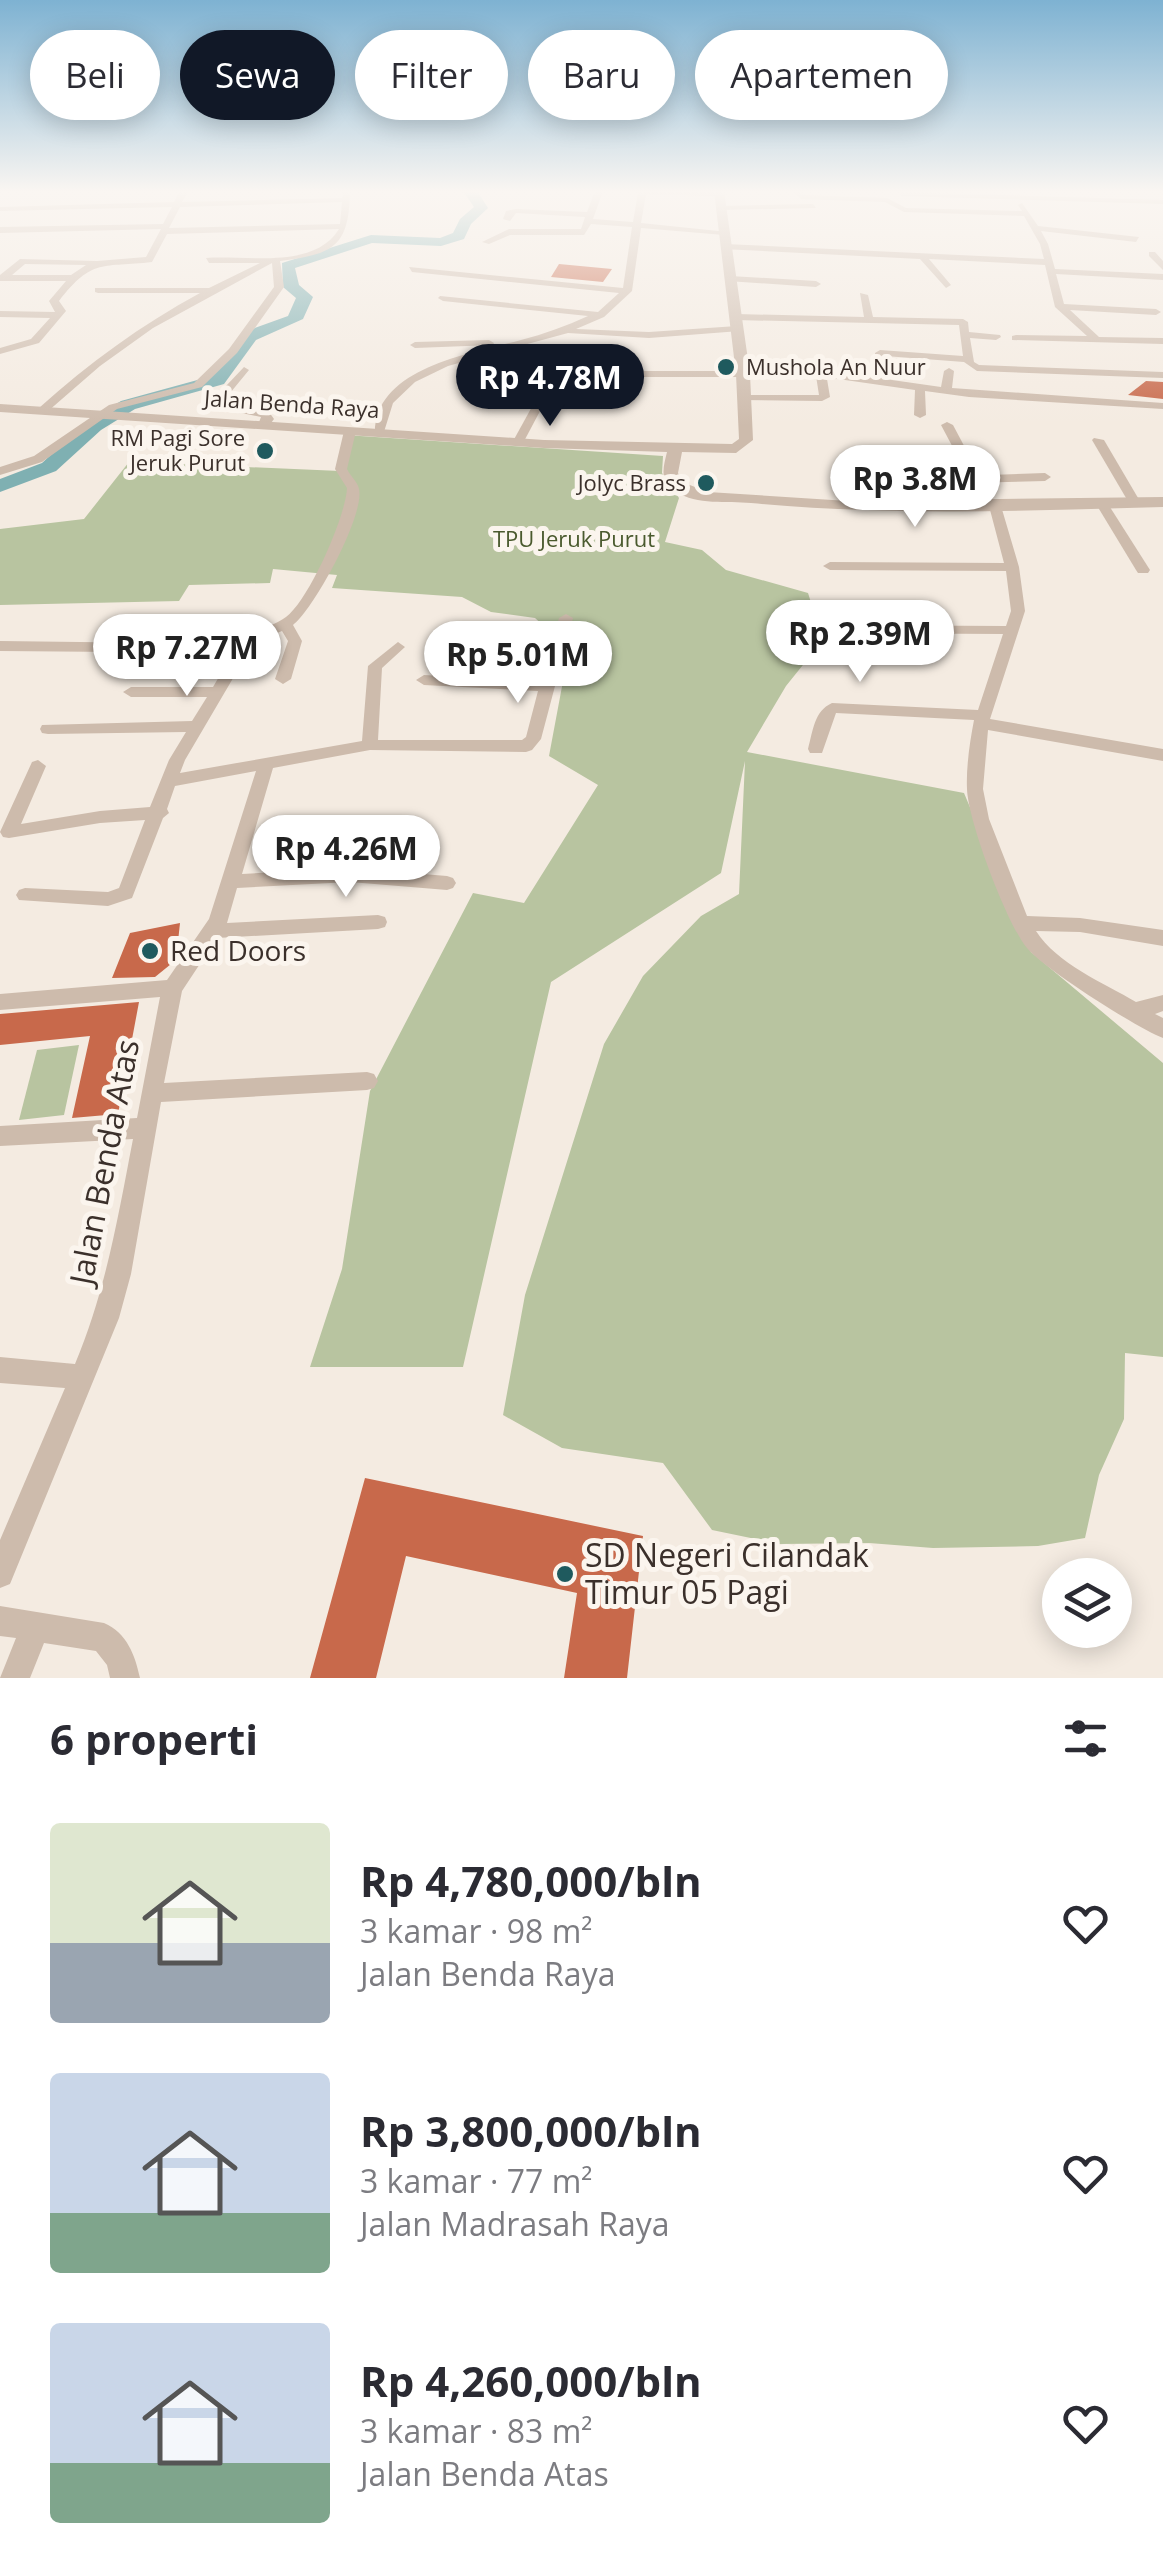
<!DOCTYPE html>
<html lang="id">
<head>
<meta charset="utf-8">
<style>
	body { margin:0; font-family:"Open Sans",sans-serif; background:#f2f2f3; color:#2b2b33; height:100vh; display:flex; flex-direction:column; font-size:38px; white-space:nowrap }
	* { box-sizing:border-box; margin:0 }
	p { font-size:32px; color:#7c7c81 }
	.icon { flex:none; width:55px; height:55px; fill:none; stroke:currentColor; stroke-width:2; stroke-linecap:round; stroke-linejoin:round }
	.map { position:relative; height:1678px; overflow:hidden }
	.side { display:flex; flex-direction:column; background:#fff; flex:1 }
	.side>* { flex:none }
	.top-card { position:absolute; left:30px; top:30px; width:1105px; height:90px; display:flex; gap:20px }
	.fabs { position:absolute; left:1042px; top:1558px; display:grid; gap:20px }
	.fabs a { display:grid; place-items:center; width:90px; height:90px; border-radius:50%; background:#fff; box-shadow:0 5px 25px #0003; font-size:50px }
	.price { position:absolute; translate:-50% -85px; padding:0 22px; border-radius:35px; background:#fff; color:#222; font-size:32px; line-height:65px; filter:drop-shadow(0 2px 5px #0008) }
	.price::after { content:''; position:absolute; left:50%; top:60px; width:30px; height:22px; margin-left:-15px; background:inherit; clip-path:polygon(0 0,100% 0,50% 100%) }
	.price.active { background:#111827; color:#fff }
	ul { padding:0; list-style:none }
	li { display:flex; align-items:center; gap:30px; height:250px; padding:0 50px }
	li span { display:grid; place-items:center; flex:none; width:280px; height:200px; border-radius:10px; color:#555 }
	li>.icon { margin-inline-start:auto }
	span .icon { width:120px; height:120px; fill:#fffc; stroke-width:1 }
	li b { font-size:42px }
	h2 { display:flex; justify-content:space-between; align-items:center; height:120px; padding:0 50px; font-size:42px }
	.tag { padding:0 35px; border-radius:45px; background:#fff; box-shadow:0 5px 25px #0003; font-size:35px; line-height:90px }
	.tag.active { background:#111827; color:#fff }
	.map>svg:first-child { display:block }
</style>
</head>
<body>
<div class="map">
<svg width="1163" height="1678" viewBox="0 0 1163 1678">
	<rect width="100%" height="100%" fill="#f4ebe1"/>
	<g fill="#b8c4a0">
		<path d="M345,435L663,456L662,473L679,498L665,542L702,550L726,570L808,593L823,640L786,686L747,752L964,793L1031,952L1163,1063V1357L1125,1353L1124,1419L1099,1475L1085,1538L1038,1546L933,1548L869,1543L780,1544L712,1530L663,1463L562,1448L503,1415L525,1295L604,1044L643,976L701,916L739,894L745,761L721,873L551,982L463,1367H310L342,1269L370,1091L473,893L524,903L598,785L549,756L569,649L535,618L491,612L462,597L332,588L337,575L273,569L270,583L189,585L179,601L0,605V529L84,519L129,462L340,471Z"/>
		<path d="M79,1045L64,1115L19,1120L37,1050Z"/>
	</g>
	<g fill="none" stroke-linecap="round" stroke-linejoin="round">
		<path fill="#7fb0b2" fill-rule="evenodd" d="M463,191H477L488,208L471,224L464,239L441,246L372,243L295,268L299,285L313,297L303,319L256,340L224,384L135,409L101,430L56,471L0,492V479L42,463L87,422L121,401L212,376L244,332L288,316L296,298L283,287L282,263L371,235L440,238L453,233L460,219L474,207Z"/>
	</g>
	<g fill="#c8694b">
		<path d="M559,264L612,269L603,282L551,277Z"/>
		<path d="M1146,381L1163,382V399L1128,395Z"/>
		<path d="M180,923L176,960L155,977L112,978L130,933Z"/>
		<path d="M139,1002L118,1114L72,1118L90,1036L0,1045V1014Z"/>
		<path d="M365,1478L643,1536L627,1678H564L577,1593L406,1556L376,1678H310Z"/>
	</g>
	<g fill="none" stroke-linecap="round" stroke-linejoin="round">
		<g fill="#cdbbac" fill-rule="evenodd">
			<path d="M180,191H188L182,202L342,198L344,191H350C349,247 334,254 280,261L284,287L237,353L202,387L117,409L42,462L0,475V467L34,456L109,405L194,383L229,349L274,287L272,263L153,328L100,366L47,412H39V408C89,363 141,325 200,293H98L95,292V288H209L260,263H209L206,258C246,255 314,270 339,229L167,234L152,262C103,268 93,257 59,301L66,311L39,343L0,354V348L31,339L50,318L0,317V311L55,312L49,301L66,281H0V275L20,259L97,261L146,257L161,229L0,233V227L163,224L172,207L0,211V207L174,202ZM342,202L340,224L169,228L180,207ZM25,264L86,265L71,275H12Z"/>
			<path d="M595,191H603L593,219L633,222L638,193L634,191L722,192L719,196L646,194L641,223L728,232L724,235L641,228L632,291L604,317L576,329L649,332L737,326L740,327V331L649,338L568,333L487,355L448,366L415,382L393,403L383,435H375C373,368 470,354 521,340C544,334 566,326 588,316L443,301L438,298L440,296L598,312L619,293L412,272L409,267L623,288L632,227L591,224L584,235H510L489,244L482,242L509,229H581L585,217L516,213L510,221L503,219L506,211L516,209L587,212Z"/>
			<path d="M793,191H801L803,195L887,198L906,208L1022,211L1018,205L1022,203L1038,226L1139,237L1136,242L1041,231L1048,244L1055,269L1163,274V280L1056,274L1064,304L1156,309L1161,312L1156,315L1070,310L1099,337L1163,338V344L1012,340V336L1016,335L1087,336L1055,307L1045,265L929,259L951,285L946,288L920,259L722,249L725,244L1044,259L1040,244L1024,216L904,212L885,202L801,199Z"/>
			<path d="M899,192L1163,200V204L902,196Z"/>
			<path d="M813,204L816,208L720,210L716,208L720,206Z"/>
			<path d="M1149,252H1155L1163,261V270L1149,256Z"/>
			<path d="M730,276L816,281L821,284L816,287L727,281L725,279Z"/>
			<path d="M860,293L868,295L873,317L963,319L968,322L969,332L1000,335L1001,337L996,340L970,338L974,362L979,365L1163,372V378L977,371L964,362L885,356V379L941,387L944,371L949,368L954,371L952,388L1163,403V409L969,397L925,391L926,415L920,418L914,415L915,390L831,378L827,379L830,397L822,401L740,400L739,398L744,395H819L816,376L821,373L875,378V353L880,350L963,356L959,325L736,320L731,317L736,314L864,317Z"/>
			<path d="M489,340L494,343L493,345L415,348L410,345L415,342Z"/>
			<path d="M465,362L614,371H743L748,374L743,377H614L461,367L460,365Z"/>
			<path d="M244,367L249,370L221,404L269,412L274,419L268,427L258,425L261,417L207,406Z"/>
			<path d="M539,394L548,396L522,445H514L512,443Z"/>
			<path d="M947,422L953,425L970,457L960,471L962,476L1045,473L1051,477L1045,481L965,483L975,507L965,510L948,471L958,457L941,425Z"/>
			<path d="M350,428L356,431L347,469C350,476 358,482 359,489C365,515 314,609 293,625L302,641L291,679L283,684L275,679L288,641L282,631L260,640L249,651L185,760L180,773L362,741L368,666L398,642L405,647L382,668L378,740H522L526,737L538,691L424,685L416,680L424,675L541,682L559,618L566,614L573,618L541,739L532,750L526,752L370,750L273,768L242,874L350,868L447,876L453,878L456,883L453,888L447,890L350,882L237,888L227,923L378,915L385,917L387,922L385,927L378,929L217,938L182,991L164,1083L367,1072L374,1074L378,1081L374,1088L367,1090L161,1102L131,1274L119,1318L10,1584L0,1588V1540L65,1388L0,1383V1357L75,1364C106,1290 118,1217 133,1139L0,1146V1126L137,1118L160,997L0,1010V994L167,980L209,919L256,771L175,786L167,809L169,813L163,818L132,898L108,906L19,900L16,895L19,890L25,888L108,892L119,888L145,820L100,823L9,838L3,837L0,832L32,762L38,760L46,766L21,824L100,811L150,807L169,760L186,732L48,734L42,733L40,729L42,725L192,721L207,697H131L123,692L131,687H213L233,653L0,651V641L239,644C252,629 271,628 286,617C309,600 346,516 347,488L335,469L344,431Z"/>
			<path d="M1094,438L1104,440L1141,503L1139,506L1129,503L1092,440Z"/>
			<path d="M1102,500L1108,504L1150,570L1148,573H1138L1136,570L1096,504Z"/>
			<path d="M995,502L1001,506L1019,567L1025,611L990,719L1163,749V761L988,730L983,789L989,819L1027,916L1080,918L1163,930V946L1080,932L1036,931C1057,964 1104,983 1136,1002L1163,995V1011L1155,1014L1163,1018V1038C1137,1028 1044,969 1027,948C1007,924 968,821 967,789C966,767 970,741 974,720L836,713L822,753H810L808,749C813,731 814,711 832,703L978,710L1003,634L825,633L818,629L825,625L1006,626L1011,611L1006,571L830,570L823,566L830,562L1004,563L989,506Z"/>
			<path d="M0,1606L104,1623C127,1633 135,1655 140,1678H110L107,1665L96,1651L44,1643L30,1678H0L16,1638L0,1636Z"/>
		</g>
		<path fill="#cdbbac" fill-rule="evenodd" d="M714,191H724L750,374L753,440L736,453L682,452L678,473L682,482L708,492L848,501L1163,497V507C1025,511 888,516 751,503C727,501 697,505 676,492C659,482 663,468 667,452L544,448L0,412V404L544,440L732,444L739,439L736,374Z"/>
	</g>
	<linearGradient id="sky" x2="0" y2="1"><stop stop-color="#7eb2d2"/><stop offset="0.45" stop-color="#faf6f2"/><stop offset="1" stop-color="#faf6f2" stop-opacity="0"/></linearGradient>
	<rect width="1163" height="426" fill="url(#sky)"/>
	<g fill="#1f5a5e" stroke="#fbf5ee" stroke-width="4">
		<circle cx="726" cy="367" r="10"/>
		<circle cx="265" cy="451" r="10"/>
		<circle cx="706" cy="483" r="10"/>
		<circle cx="150" cy="951" r="10"/>
		<circle cx="565" cy="1574" r="10"/>
	</g>
	<g text-anchor="middle" stroke-width="10" stroke-linejoin="round" paint-order="stroke">
		<g font-size="22" fill="#3b302b" stroke="#fbf5ee" text-anchor="end">
			<text x="746" y="375" text-anchor="start">Mushola An Nuur</text>
			<text x="245" y="446">RM Pagi Sore<tspan x="245" dy="25">Jeruk Purut</tspan></text>
			<text x="686" y="491">Jolyc Brass</text>
		</g>
		<g font-size="22" fill="#3b302b" stroke="#fbf5ee">
			<text transform="translate(292 404) rotate(4)" y="8">Jalan Benda Raya</text>
		</g>
		<g font-size="22" fill="#4a5a2e" stroke="#fbf5ee">
			<text x="574" y="547">TPU Jeruk Purut</text>
		</g>
		<g font-size="28" fill="#3b302b" stroke="#fbf5ee" text-anchor="start">
			<text x="170" y="961">Red Doors</text>
		</g>
		<g font-size="32" fill="#3b302b" stroke="#fbf5ee">
			<text transform="translate(105 1162) rotate(-79)" y="11">Jalan Benda Atas</text>
		</g>
		<g font-size="32" fill="#3b302b" stroke="#fbf5ee" text-anchor="start">
			<text x="585" y="1567">SD Negeri Cilandak<tspan x="585" dy="37">Timur 05 Pagi</tspan></text>
		</g>
	</g>
</svg>
<div class="fabs">
<a><svg class="icon" aria-label="layers" viewBox="0 0 24 24"><path d="M12 4l9 5-9 5-9-5zM3 14l9 5 9-5"/></svg></a>
</div>
<b class="price active" style="left:550px;top:429px">Rp 4.78M</b>
<b class="price" style="left:915px;top:530px">Rp 3.8M</b>
<b class="price" style="left:860px;top:685px">Rp 2.39M</b>
<b class="price" style="left:187px;top:699px">Rp 7.27M</b>
<b class="price" style="left:518px;top:706px">Rp 5.01M</b>
<b class="price" style="left:346px;top:900px">Rp 4.26M</b>
<div class="top-card">
<a class="tag">Beli</a>
<a class="tag active">Sewa</a>
<a class="tag">Filter</a>
<a class="tag">Baru</a>
<a class="tag">Apartemen</a>
</div>
</div>
<section class="side">
<h2>6 properti<svg class="icon" aria-label="filters" viewBox="0 0 24 24"><path d="M4 7h16M4 17h16"/><circle cx="9" cy="7" r="2"/><circle cx="15" cy="17" r="2"/></svg></h2>
<ul>
<li><span style="background:linear-gradient(#dfe7d0 60%,#9aa5b1 0)"><svg class="icon" aria-label="home" viewBox="0 0 24 24"><path d="M3 11l9-7 9 7M6 9v11h12V9"/></svg></span><div><b>Rp 4,780,000/bln</b><p>3 kamar · 98 m²</p><p>Jalan Benda Raya</p></div><svg class="icon" aria-label="heart" viewBox="0 0 24 24"><path d="M12 20l-8-8c-3-5 5-10 8-4 3-6 11-1 8 4z"/></svg></li>
<li><span style="background:linear-gradient(#c9d6e8 70%,#7fa58c 0)"><svg class="icon" aria-label="home" viewBox="0 0 24 24"><path d="M3 11l9-7 9 7M6 9v11h12V9"/></svg></span><div><b>Rp 3,800,000/bln</b><p>3 kamar · 77 m²</p><p>Jalan Madrasah Raya</p></div><svg class="icon" aria-label="heart" viewBox="0 0 24 24"><path d="M12 20l-8-8c-3-5 5-10 8-4 3-6 11-1 8 4z"/></svg></li>
<li><span style="background:linear-gradient(#c9d6e8 70%,#7fa58c 0)"><svg class="icon" aria-label="home" viewBox="0 0 24 24"><path d="M3 11l9-7 9 7M6 9v11h12V9"/></svg></span><div><b>Rp 4,260,000/bln</b><p>3 kamar · 83 m²</p><p>Jalan Benda Atas</p></div><svg class="icon" aria-label="heart" viewBox="0 0 24 24"><path d="M12 20l-8-8c-3-5 5-10 8-4 3-6 11-1 8 4z"/></svg></li>
</ul>
</section>
</body>
</html>
